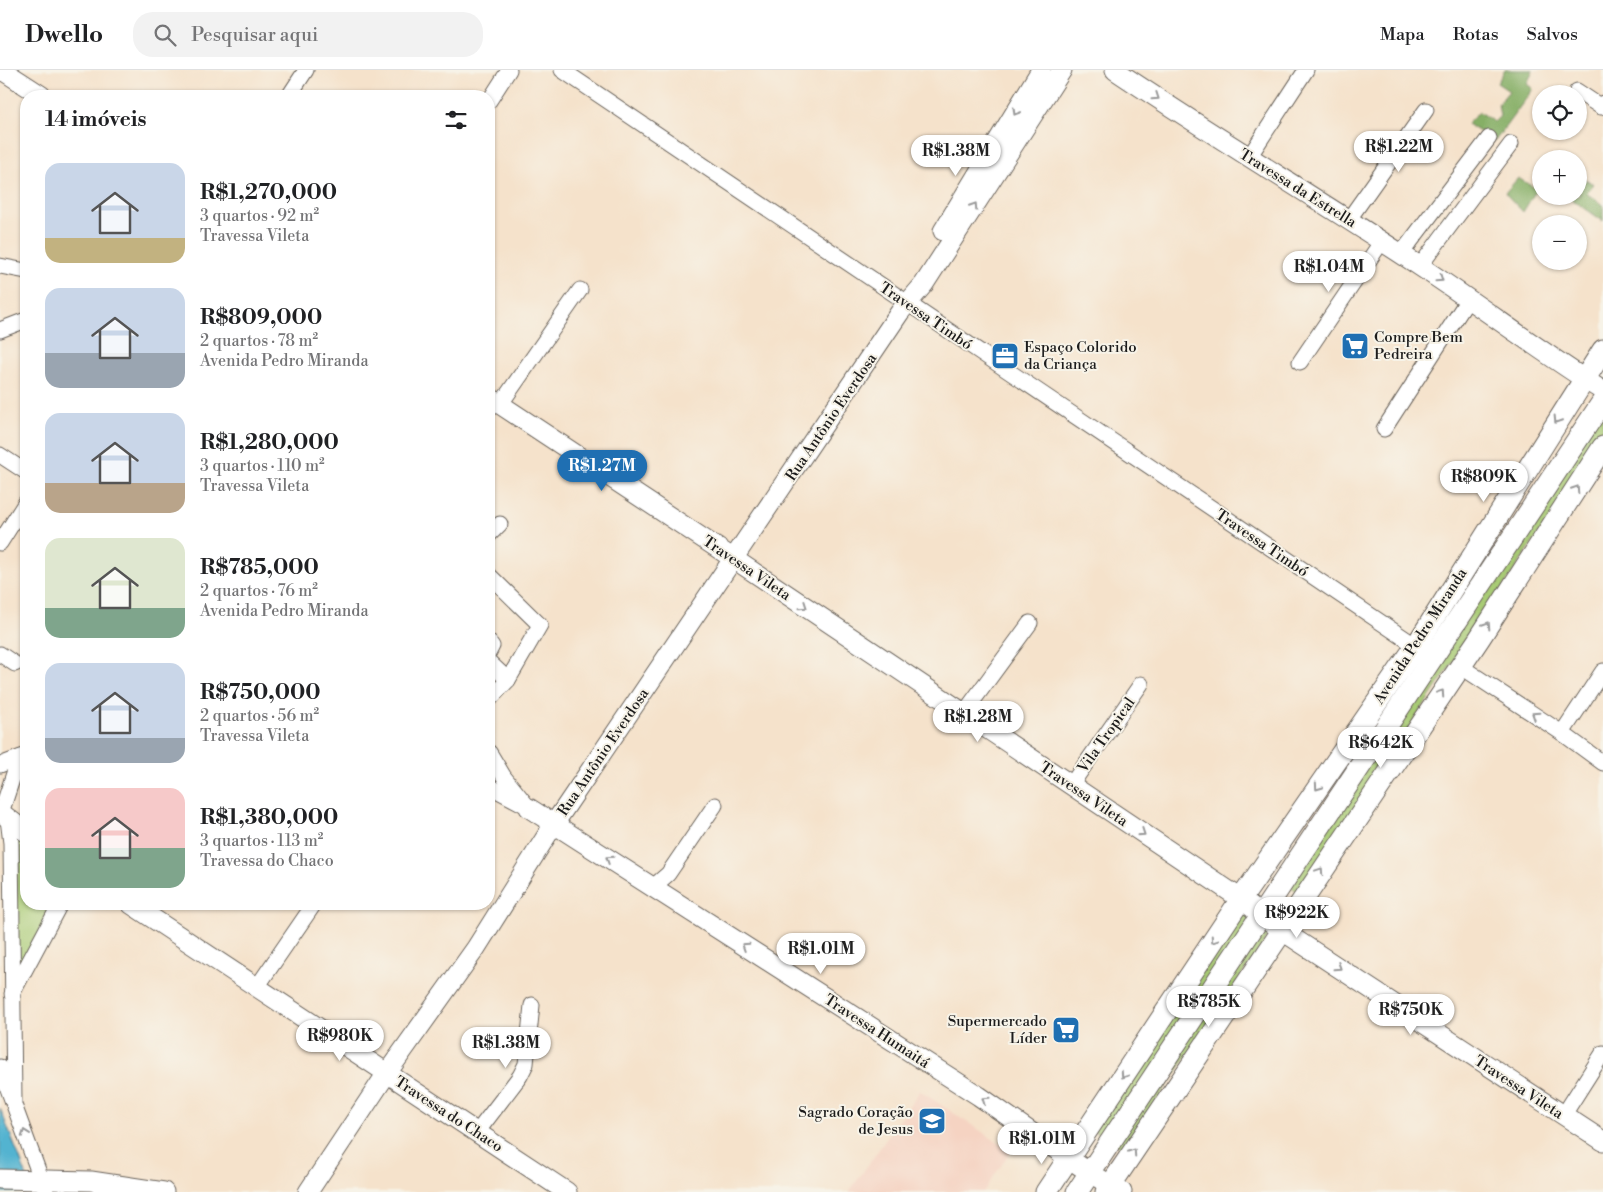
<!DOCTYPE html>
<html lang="pt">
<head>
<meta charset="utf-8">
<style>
	body { margin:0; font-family:"Libre Bodoni",serif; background:#f2f2f2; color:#202124; height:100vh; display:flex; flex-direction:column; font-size:19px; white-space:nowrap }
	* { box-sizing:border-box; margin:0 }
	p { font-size:16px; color:#757577 }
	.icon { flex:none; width:28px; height:28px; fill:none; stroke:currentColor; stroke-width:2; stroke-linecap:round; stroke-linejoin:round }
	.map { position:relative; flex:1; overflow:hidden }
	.sheet { position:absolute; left:20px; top:20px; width:475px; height:820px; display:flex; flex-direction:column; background:#fff; border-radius:20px; box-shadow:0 1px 4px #0004 }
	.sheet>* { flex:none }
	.fabs { position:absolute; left:1532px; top:15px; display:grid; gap:10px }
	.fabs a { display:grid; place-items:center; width:55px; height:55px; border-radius:50%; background:#fff; box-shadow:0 1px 4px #0004; font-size:25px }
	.price { position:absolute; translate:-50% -42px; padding:0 11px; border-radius:18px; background:#fff; color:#222; font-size:16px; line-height:32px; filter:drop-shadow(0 1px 2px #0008) }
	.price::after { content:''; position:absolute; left:50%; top:30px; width:15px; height:11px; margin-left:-8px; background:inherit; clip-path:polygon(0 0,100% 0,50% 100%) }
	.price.current { background:#1f6fb2; color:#fff }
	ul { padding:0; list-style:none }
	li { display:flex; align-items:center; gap:15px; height:125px; padding:0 25px }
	li span { display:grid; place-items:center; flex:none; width:140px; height:100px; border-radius:15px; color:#555 }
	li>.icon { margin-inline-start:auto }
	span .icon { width:60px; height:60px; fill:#fffc; stroke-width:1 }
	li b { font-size:21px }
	h2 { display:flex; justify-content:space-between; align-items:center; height:60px; padding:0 25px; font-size:21px }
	header { display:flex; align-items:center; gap:30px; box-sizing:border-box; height:70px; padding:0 25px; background:#fff; border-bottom:1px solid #e0e0e0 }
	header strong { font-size:24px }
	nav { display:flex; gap:28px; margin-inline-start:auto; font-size:18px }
	.search { width:350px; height:45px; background:#f2f2f2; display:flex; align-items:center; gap:12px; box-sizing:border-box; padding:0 18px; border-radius:20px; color:#757577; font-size:19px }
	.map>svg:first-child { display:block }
</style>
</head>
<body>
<header>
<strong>Dwello</strong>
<div class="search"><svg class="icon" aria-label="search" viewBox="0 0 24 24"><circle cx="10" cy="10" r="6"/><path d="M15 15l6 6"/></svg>Pesquisar aqui</div>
<nav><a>Mapa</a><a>Rotas</a><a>Salvos</a></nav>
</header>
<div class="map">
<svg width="1603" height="1122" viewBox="0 0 1603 1122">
	<rect width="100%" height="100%" fill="#f7f3e8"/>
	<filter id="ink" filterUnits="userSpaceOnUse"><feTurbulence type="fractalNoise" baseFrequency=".02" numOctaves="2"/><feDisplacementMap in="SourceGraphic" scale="10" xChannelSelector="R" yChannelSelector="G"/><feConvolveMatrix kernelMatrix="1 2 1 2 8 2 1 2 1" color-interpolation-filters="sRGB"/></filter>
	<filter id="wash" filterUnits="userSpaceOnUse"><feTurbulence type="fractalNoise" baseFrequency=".0096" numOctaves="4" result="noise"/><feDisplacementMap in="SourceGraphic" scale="20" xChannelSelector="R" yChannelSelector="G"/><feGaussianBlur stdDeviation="1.12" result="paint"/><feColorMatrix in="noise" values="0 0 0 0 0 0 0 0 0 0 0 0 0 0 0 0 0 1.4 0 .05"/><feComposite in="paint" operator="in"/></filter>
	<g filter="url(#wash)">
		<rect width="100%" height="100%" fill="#f5e2cb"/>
		<path fill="#f5d3c2" d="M920,1021L1011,1081L983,1122H849Z"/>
		<g fill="#a8cb74" stroke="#627448">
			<path d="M1603,337V368L1299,822L1286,814Z"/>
			<path d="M11,756L26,758V834H55L11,919Z"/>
			<path d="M1238,841L1253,849L1107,1069L1093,1060Z"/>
			<path d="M1262,852L1272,860L1124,1079L1115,1073Z"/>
		</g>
		<g fill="#86af66" stroke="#516641">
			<path d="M1505,0H1533L1527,14L1533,19L1495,71L1467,54L1479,42L1494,52L1500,46L1498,34L1509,21L1497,13Z"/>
			<path d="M1579,107L1594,114L1586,123L1603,135V151L1567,126H1579Z"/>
			<path d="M1518,108L1537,119L1523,142L1505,123Z"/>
		</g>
		<path fill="#52b3d0" stroke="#376876" d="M0,1038L33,1122H0Z"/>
	</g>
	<g filter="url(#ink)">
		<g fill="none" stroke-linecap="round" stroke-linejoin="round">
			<defs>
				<g id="minor">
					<path d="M562,0L1416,576"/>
					<path d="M1577,21L1601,37L1603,33"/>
					<path d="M289,26L306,0"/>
					<path d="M489,31L509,0"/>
					<path d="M1249,87L1306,0"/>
					<path d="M1349,149L1426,40"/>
					<path d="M1401,184L1489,68"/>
					<path d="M0,196L26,201"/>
					<path d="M1420,196L1511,74"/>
					<path d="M0,260L26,250"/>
					<path d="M1300,292L1382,171"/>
					<path d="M500,335L580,220"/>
					<path d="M1384,359L1469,228"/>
					<path d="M0,385L26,402"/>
					<path d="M489,465L500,454"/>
					<path d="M0,473L26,432"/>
					<path d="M489,505L540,555L508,610L489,630"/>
					<path d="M489,572L492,576L489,582"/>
					<path d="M0,584L15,594"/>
					<path d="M489,592L508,610"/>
					<path d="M1460,596L1562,663L1603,693"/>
					<path d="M964,643L1030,553"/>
					<path d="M1562,663L1603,601"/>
					<path d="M489,682L504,707L529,738"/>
					<path d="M0,695L24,686"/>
					<path d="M1071,715L1141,614"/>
					<path d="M489,716L523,734"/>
					<path d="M1,743L19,688"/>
					<path d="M8,749L11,773L14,1032"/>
					<path d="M653,817L668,804L715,735"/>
					<path d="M257,917L314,834"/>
					<path d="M12,924L60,834"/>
					<path d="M0,997L46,1122"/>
					<path d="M1563,1046L1603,983"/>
					<path d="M478,1061L520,1006L526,994L532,935"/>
				</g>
				<g id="tertiary">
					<path d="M2,0L42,26"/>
					<path d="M1115,0C1216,68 1320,130 1421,197C1482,237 1541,282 1603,321"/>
					<path d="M943,161L1041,0"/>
					<path d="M489,327L734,489L1241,829L1281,860L1603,1071"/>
					<path d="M529,738L979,1026L1090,1103L1122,1122"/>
					<path d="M0,742L26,762"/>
					<path d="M131,834L567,1122"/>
					<path d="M0,1109L91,1111L164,1122"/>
					<path d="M308,1122L387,1003L476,878L554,754L900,242L924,214L1062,0"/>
				</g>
				<g id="secondary">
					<path d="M1046,1122L1241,829L1416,576L1603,280"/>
					<path d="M1077,1122L1603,331"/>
					<path d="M1106,1122L1479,569L1603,377"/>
				</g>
			</defs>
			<use href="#minor" stroke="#686159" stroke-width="17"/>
			<use href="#tertiary" stroke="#686159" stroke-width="21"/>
			<use href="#secondary" stroke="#686159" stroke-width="23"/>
			<use href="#minor" stroke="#fff" stroke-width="15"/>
			<use href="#tertiary" stroke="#fff" stroke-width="19"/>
			<use href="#secondary" stroke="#fff" stroke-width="21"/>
		</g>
		<defs><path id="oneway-chevron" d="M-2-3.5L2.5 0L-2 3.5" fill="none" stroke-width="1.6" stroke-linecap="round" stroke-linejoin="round" transform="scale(1.25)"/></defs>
		<g stroke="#999">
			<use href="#oneway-chevron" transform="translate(1156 27) rotate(34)"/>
			<use href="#oneway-chevron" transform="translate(1016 42) rotate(121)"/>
			<use href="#oneway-chevron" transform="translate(974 136) rotate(-57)"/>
			<use href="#oneway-chevron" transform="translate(1440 209) rotate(34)"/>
			<use href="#oneway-chevron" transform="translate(1557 350) rotate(122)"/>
			<use href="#oneway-chevron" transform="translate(1576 419) rotate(-57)"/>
			<use href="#oneway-chevron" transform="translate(804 536) rotate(34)"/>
			<use href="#oneway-chevron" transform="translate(1487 555) rotate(-57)"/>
			<use href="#oneway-chevron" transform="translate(1441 623) rotate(-56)"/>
			<use href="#oneway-chevron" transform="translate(1535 645) rotate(-147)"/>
			<use href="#oneway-chevron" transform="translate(1318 717) rotate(125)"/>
			<use href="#oneway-chevron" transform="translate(1142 763) rotate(34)"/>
			<use href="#oneway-chevron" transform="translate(609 789) rotate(-147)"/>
			<use href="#oneway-chevron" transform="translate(1320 801) rotate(-56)"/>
			<use href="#oneway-chevron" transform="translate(1214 870) rotate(124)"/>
			<use href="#oneway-chevron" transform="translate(745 876) rotate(-147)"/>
			<use href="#oneway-chevron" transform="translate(1338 897) rotate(33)"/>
			<use href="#oneway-chevron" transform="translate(1124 1005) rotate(124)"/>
			<use href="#oneway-chevron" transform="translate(985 1030) rotate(-145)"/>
			<use href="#oneway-chevron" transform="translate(25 1063) rotate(-110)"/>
			<use href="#oneway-chevron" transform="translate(1133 1082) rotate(-56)"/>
		</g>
	</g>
	<defs>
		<symbol id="supermarket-square" viewBox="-11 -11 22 22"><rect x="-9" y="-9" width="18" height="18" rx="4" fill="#1f6fb2" stroke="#f7f3e8"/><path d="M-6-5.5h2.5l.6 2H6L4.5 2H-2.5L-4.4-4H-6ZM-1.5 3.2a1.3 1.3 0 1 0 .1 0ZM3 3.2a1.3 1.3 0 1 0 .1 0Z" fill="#fff"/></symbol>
		<symbol id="office-square" viewBox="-11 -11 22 22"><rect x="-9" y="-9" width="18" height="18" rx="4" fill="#1f6fb2" stroke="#f7f3e8"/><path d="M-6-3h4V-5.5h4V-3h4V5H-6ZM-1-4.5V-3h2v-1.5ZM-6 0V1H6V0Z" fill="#fff"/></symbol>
		<symbol id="school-square" viewBox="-11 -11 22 22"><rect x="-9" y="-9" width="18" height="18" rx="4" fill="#1f6fb2" stroke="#f7f3e8"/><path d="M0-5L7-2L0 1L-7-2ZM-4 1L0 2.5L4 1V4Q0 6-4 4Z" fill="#fff"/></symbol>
	</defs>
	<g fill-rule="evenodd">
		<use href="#supermarket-square" x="1339" y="260" width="32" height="32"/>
		<use href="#office-square" x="989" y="270" width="32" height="32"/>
		<use href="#supermarket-square" x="1050" y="944" width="32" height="32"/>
		<use href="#school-square" x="916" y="1035" width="32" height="32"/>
	</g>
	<g text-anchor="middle" stroke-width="4" stroke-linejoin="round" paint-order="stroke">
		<g font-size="15" fill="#1c1c1c" stroke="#f7f3e8">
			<text transform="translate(1298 118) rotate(32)" y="5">Travessa da Estrella</text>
			<text transform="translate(926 246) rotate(34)" y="5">Travessa Timbó</text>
			<text transform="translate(831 347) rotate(-56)" y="5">Rua Antônio Everdosa</text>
			<text transform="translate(1262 473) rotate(34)" y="5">Travessa Timbó</text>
			<text transform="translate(747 498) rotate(34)" y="5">Travessa Vileta</text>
			<text transform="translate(1420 566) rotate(-57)" y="5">Avenida Pedro Miranda</text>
			<text transform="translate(1106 665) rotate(-55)" y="5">Vila Tropical</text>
			<text transform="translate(603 682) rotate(-56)" y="5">Rua Antônio Everdosa</text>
			<text transform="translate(1084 724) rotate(34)" y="5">Travessa Vileta</text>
			<text transform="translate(877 961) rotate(33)" y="5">Travessa Humaitá</text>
			<text transform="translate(1519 1017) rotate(33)" y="5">Travessa Vileta</text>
			<text transform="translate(449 1044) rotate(33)" y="5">Travessa do Chaco</text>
		</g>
		<g font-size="15" fill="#1c1c1c" stroke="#f7f3e8" text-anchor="start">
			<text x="1374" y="272">Compre Bem<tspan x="1374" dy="17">Pedreira</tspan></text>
			<text x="1024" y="282">Espaço Colorido<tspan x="1024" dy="17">da Criança</tspan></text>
			<text x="1047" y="956" text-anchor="end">Supermercado<tspan x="1047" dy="17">Líder</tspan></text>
			<text x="913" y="1047" text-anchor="end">Sagrado Coração<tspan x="913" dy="17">de Jesus</tspan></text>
		</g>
	</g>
</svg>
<div class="fabs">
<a><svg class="icon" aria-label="locate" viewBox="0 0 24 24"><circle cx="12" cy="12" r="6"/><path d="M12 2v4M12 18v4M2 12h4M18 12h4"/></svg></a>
<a>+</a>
<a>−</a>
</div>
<b class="price" style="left:1399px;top:103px">R$1.22M</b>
<b class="price" style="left:956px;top:107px">R$1.38M</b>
<b class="price" style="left:1329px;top:223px">R$1.04M</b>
<b class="price current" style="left:602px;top:422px">R$1.27M</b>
<b class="price" style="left:1484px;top:433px">R$809K</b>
<b class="price" style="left:978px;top:673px">R$1.28M</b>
<b class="price" style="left:1381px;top:699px">R$642K</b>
<b class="price" style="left:1297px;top:869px">R$922K</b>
<b class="price" style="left:821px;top:905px">R$1.01M</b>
<b class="price" style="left:1209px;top:958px">R$785K</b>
<b class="price" style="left:1411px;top:966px">R$750K</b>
<b class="price" style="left:340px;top:992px">R$980K</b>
<b class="price" style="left:506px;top:999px">R$1.38M</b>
<b class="price" style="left:1042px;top:1095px">R$1.01M</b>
<section class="sheet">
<h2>14 imóveis<svg class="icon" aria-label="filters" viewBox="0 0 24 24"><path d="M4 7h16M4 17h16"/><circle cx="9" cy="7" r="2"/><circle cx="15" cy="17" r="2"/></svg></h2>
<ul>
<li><span style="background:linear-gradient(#c9d6e8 75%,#c2b280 0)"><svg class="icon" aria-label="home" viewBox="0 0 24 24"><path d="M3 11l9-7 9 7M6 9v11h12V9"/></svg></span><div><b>R$1,270,000</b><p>3 quartos · 92 m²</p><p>Travessa Vileta</p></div></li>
<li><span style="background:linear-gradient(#c9d6e8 65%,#9aa5b1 0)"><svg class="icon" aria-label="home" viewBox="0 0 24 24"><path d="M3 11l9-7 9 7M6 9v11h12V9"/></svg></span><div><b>R$809,000</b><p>2 quartos · 78 m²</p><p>Avenida Pedro Miranda</p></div></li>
<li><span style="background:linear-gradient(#c9d6e8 70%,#b9a48a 0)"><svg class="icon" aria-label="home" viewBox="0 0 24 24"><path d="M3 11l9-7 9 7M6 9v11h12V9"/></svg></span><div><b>R$1,280,000</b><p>3 quartos · 110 m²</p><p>Travessa Vileta</p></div></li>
<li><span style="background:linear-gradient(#dfe7d0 70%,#7fa58c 0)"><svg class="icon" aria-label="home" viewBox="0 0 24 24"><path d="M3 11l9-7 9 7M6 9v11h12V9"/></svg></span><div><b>R$785,000</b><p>2 quartos · 76 m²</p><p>Avenida Pedro Miranda</p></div></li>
<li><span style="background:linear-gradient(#c9d6e8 75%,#9aa5b1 0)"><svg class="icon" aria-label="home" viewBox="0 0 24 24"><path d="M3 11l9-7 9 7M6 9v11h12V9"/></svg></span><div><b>R$750,000</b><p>2 quartos · 56 m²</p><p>Travessa Vileta</p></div></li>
<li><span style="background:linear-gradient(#f6c9c9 60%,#7fa58c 0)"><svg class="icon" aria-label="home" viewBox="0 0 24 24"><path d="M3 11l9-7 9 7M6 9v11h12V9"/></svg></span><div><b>R$1,380,000</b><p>3 quartos · 113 m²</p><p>Travessa do Chaco</p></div></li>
</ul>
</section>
</div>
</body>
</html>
